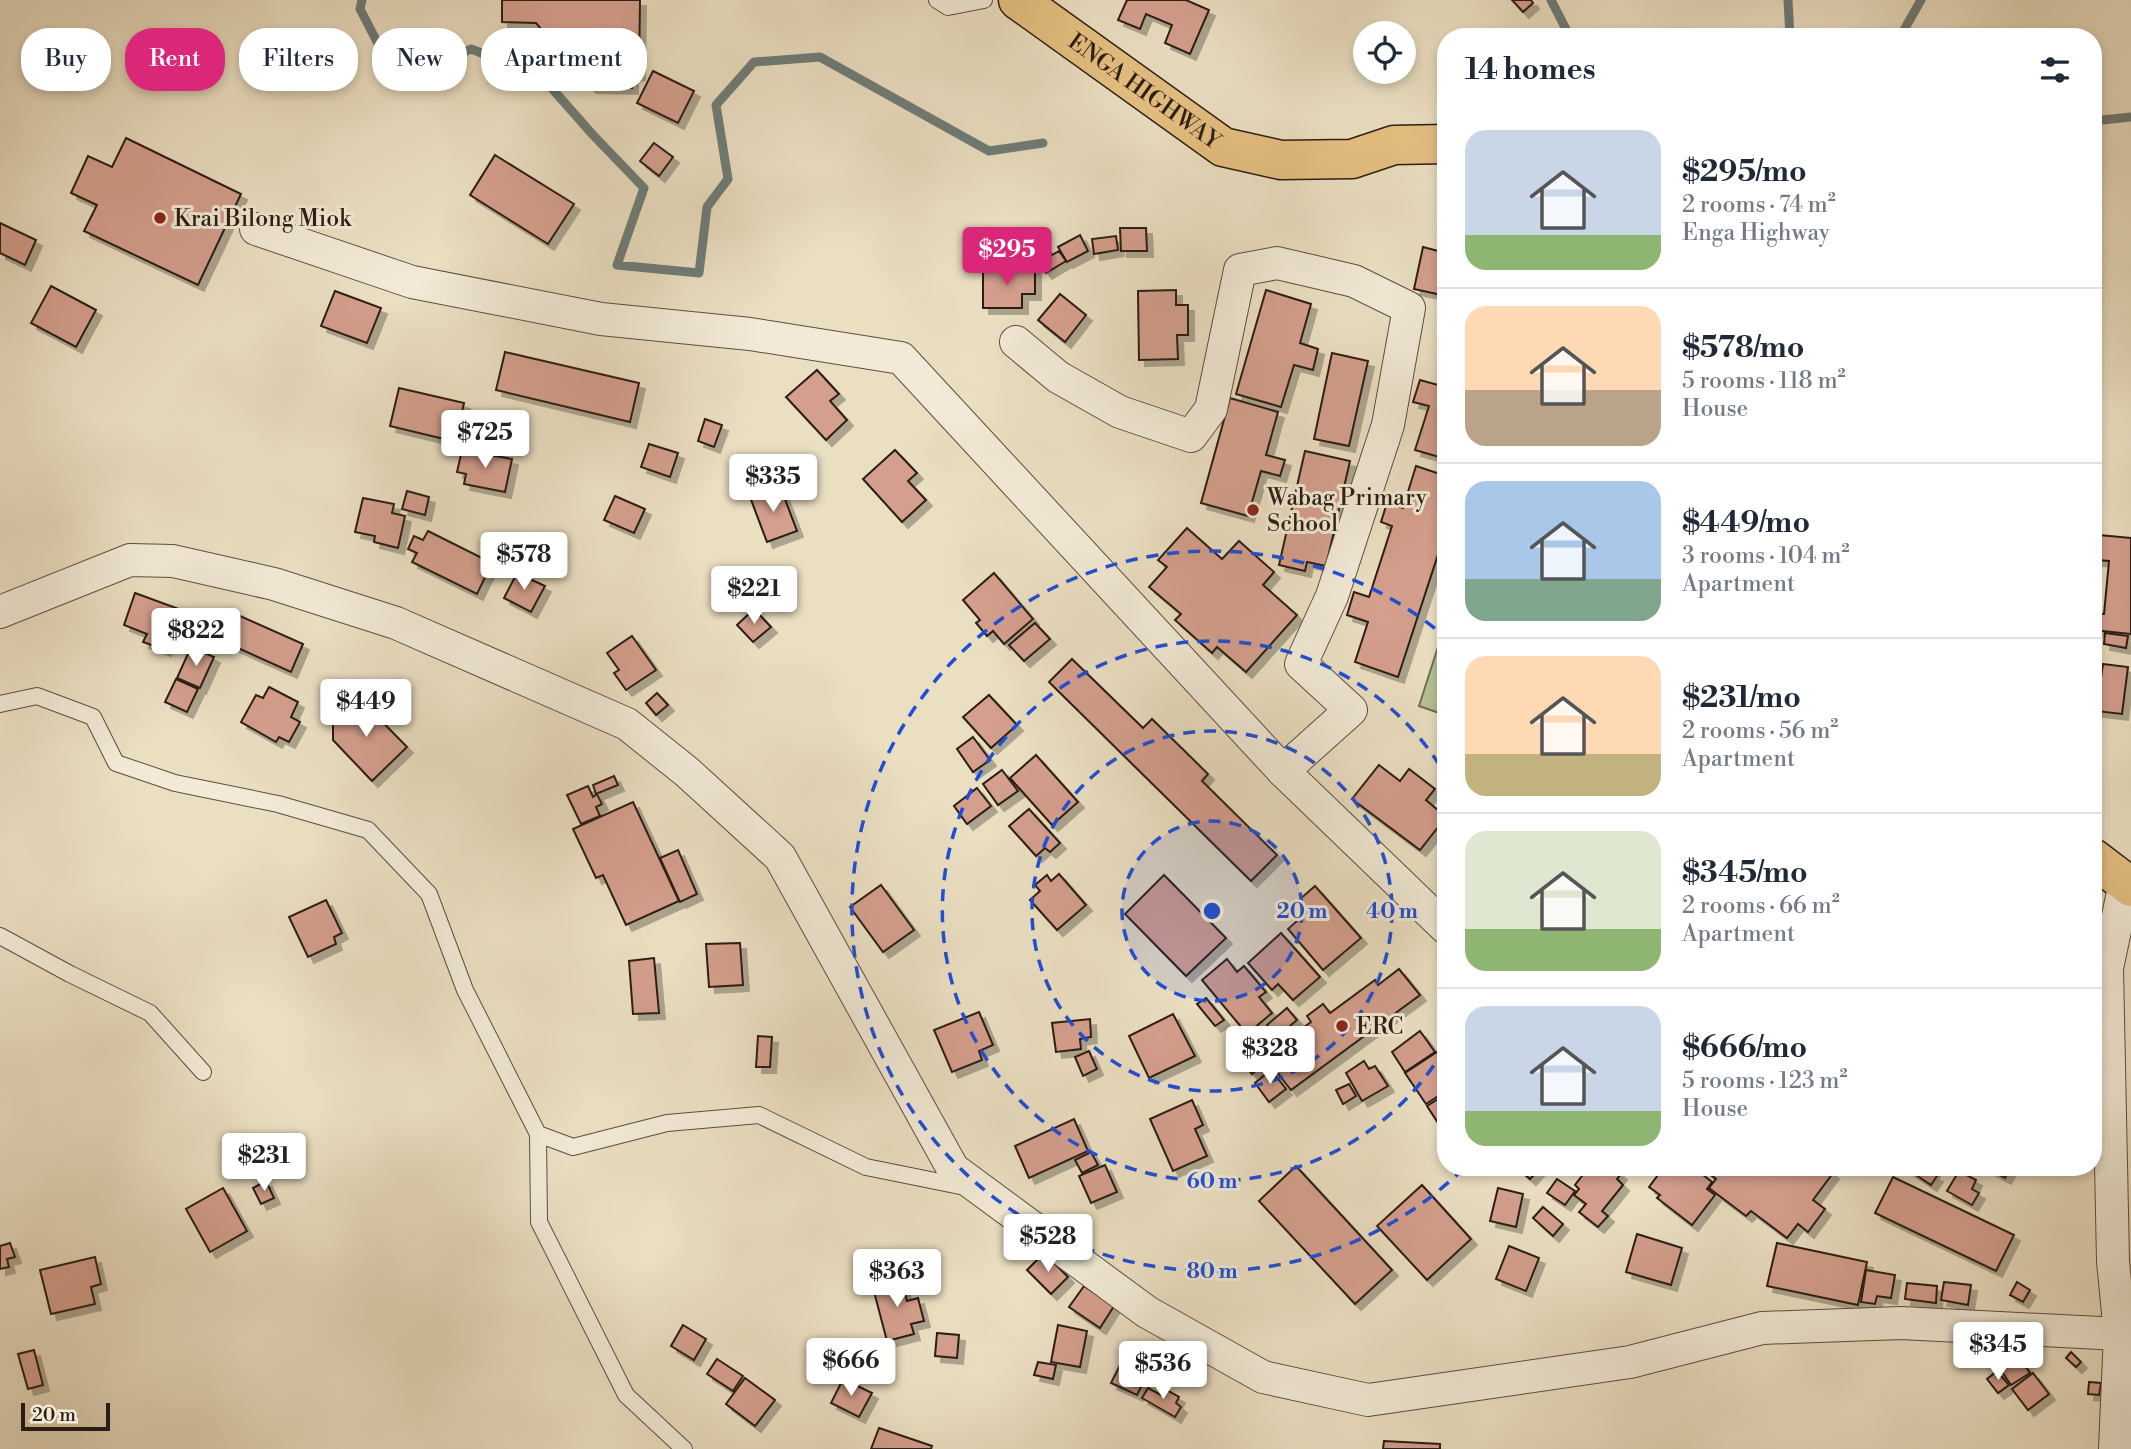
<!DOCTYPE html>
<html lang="en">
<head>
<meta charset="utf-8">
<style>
	body { margin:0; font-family:"Libre Bodoni",serif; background:#f6f6f7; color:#1f2937; height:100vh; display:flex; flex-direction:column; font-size:26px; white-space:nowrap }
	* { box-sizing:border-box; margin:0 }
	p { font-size:23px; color:#747a83 }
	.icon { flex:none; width:38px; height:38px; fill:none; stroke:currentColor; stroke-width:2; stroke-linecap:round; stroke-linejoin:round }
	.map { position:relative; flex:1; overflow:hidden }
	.side { position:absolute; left:1437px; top:28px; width:665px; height:1148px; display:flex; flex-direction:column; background:#fff; border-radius:28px; box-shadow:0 4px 10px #0003 }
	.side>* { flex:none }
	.top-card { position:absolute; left:21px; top:28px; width:665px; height:63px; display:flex; gap:14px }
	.fabs { position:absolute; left:1353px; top:21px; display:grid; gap:14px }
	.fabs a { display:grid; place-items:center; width:63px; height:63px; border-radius:50%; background:#fff; box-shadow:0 4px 10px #0003; font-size:35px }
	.scale { position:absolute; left:21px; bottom:18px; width:89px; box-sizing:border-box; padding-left:7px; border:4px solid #2b1d13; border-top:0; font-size:19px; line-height:24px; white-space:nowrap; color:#2b1d13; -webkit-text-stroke:5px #f2ead7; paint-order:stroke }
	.price { position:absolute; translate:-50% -60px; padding:0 16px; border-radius:7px; background:#fff; color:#222; font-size:23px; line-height:46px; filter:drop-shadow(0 2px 4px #0008) }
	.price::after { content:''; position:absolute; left:50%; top:42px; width:21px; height:16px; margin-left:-10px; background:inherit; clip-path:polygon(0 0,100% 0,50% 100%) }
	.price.current { background:#db2777; color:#fff }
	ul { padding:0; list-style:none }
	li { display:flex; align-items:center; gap:21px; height:175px; padding:0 28px }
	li+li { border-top:2px solid #e0e1e3 }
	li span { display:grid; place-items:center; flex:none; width:196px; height:140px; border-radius:21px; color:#555 }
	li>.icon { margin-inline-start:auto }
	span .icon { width:84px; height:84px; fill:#fffc; stroke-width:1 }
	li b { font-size:30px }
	h2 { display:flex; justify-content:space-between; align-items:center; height:84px; padding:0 28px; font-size:30px }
	.chip { padding:0 24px; border-radius:28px; background:#fff; box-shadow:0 4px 10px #0003; font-size:24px; line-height:63px }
	.chip.current { background:#db2777; color:#fff }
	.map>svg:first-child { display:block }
</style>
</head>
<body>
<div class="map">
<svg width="2131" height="1449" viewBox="0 0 2131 1449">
	<defs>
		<filter id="shadow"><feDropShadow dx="6" dy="6" stdDeviation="0" flood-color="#0004"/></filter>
	</defs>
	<rect width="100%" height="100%" fill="#ebdfc2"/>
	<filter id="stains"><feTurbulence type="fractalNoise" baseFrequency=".00286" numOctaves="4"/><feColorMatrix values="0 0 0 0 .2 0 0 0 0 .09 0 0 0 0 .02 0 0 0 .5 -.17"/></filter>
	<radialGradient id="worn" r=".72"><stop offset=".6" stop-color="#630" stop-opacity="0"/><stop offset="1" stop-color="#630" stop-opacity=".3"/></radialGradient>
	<path fill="#b6c294" stroke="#707054" stroke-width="2" d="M1445,625L1446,715H1445L1419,706Z"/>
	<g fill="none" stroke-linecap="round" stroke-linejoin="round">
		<g stroke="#6e7c78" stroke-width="9">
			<path d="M362,0L360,9L386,59L415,74L471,49L541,76L593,135L644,188L617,265L699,273L707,207L728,179L716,105L754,62L820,57L989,151L1043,143"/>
			<path d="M1551,0L1570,37"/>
			<path d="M1788,0L1790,37"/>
			<path d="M1900,37L1921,0"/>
			<path d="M2093,121L2131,117"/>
		</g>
	</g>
	<g fill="#d49f8d" stroke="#2b1d13" stroke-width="2" filter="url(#shadow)">
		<path d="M502,0H640L639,74L632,75V88L590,87L536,23L502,22Z"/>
		<path d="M1127,0H1186L1209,10L1190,54L1165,43L1172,25L1146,14L1140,29L1118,20Z"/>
		<path d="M1512,0H1531L1533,3L1523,12Z"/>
		<path d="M653,71L694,91L678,123L637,103Z"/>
		<path d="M126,138L241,194L198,285L84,231L97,205L71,193L88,156L112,167Z"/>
		<path d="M654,143L673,157L659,176L640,161Z"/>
		<path d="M495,155L574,204L548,244L470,195Z"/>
		<path d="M0,223L36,240L25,265L0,253Z"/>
		<path d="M1120,228H1146L1147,251H1121Z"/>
		<path d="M1080,235L1088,251L1067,262L1058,247Z"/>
		<path d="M1116,236L1118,250L1094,254L1092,239Z"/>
		<path d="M1423,247L1446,253V296L1414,289Z"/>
		<path d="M1049,250L1052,255L1059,251L1066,261L1046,273L1036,258Z"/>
		<path d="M983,268H1035V294H1022V308H983Z"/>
		<path d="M51,286L96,310L76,347L31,323Z"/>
		<path d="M1176,290V305H1188V335H1177L1178,359L1139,360L1138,291Z"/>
		<path d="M1266,290L1311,304L1300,343L1318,349L1313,370L1294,365L1281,407L1236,394Z"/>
		<path d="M335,291L381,308L367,343L321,326Z"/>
		<path d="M1060,294L1086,315L1065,342L1038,320Z"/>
		<path d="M505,352L639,383L630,422L496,390Z"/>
		<path d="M1332,353L1368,361L1349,446L1314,439Z"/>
		<path d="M1446,360V459L1415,450L1429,406L1413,402L1420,380L1438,385Z"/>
		<path d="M817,370L839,394L830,401L847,420L826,440L786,397Z"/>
		<path d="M399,388L464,403L457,435L445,432L444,439L390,426Z"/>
		<path d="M1230,398L1278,412L1266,455L1285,460L1280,476L1261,471L1248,516L1201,503Z"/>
		<path d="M705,419L722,425L714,447L698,441Z"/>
		<path d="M649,444L678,453L670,477L641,467Z"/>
		<path d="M462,450L512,459L505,492L464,484L466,474L457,472Z"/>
		<path d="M895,450L917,473L908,481L926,500L902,522L863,479Z"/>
		<path d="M1305,451L1350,461L1326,566L1307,562L1305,571L1279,565Z"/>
		<path d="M1416,466L1446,476V530L1398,677L1355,662L1368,622L1347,615L1354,592L1369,597L1392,526L1381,522L1387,503L1403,508Z"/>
		<path d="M780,486L797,531L767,542L750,497Z"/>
		<path d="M407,491L429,497L425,515L402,509Z"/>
		<path d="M615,496L645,509L634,533L604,520Z"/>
		<path d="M363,498L394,504L392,513L405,516L398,548L374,542L375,536L355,532Z"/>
		<path d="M1187,528L1222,559L1239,541L1274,572L1263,585L1297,615L1246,672L1217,647L1212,653L1175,620L1181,614L1149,587L1167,567L1158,560Z"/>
		<path d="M428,531L492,563L477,594L412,562L417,553L408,549L414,536L423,540Z"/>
		<path d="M2099,535L2131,538V634L2093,630V613L2104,614L2109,561L2097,560Z"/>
		<path d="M517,573L545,586L531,612L504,598Z"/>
		<path d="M994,573L1033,619L1004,644L993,631L987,636L976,623L980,620L963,600Z"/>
		<path d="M135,593L179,609L165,650L143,642L147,634L124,625Z"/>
		<path d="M754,609L771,627L753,642L737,625Z"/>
		<path d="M231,612L303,644L291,672L218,639Z"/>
		<path d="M1035,623L1050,639L1024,661L1009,645Z"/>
		<path d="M2105,633L2128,636L2126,648L2104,644Z"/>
		<path d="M632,636L656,670L626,690L614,673L619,670L607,653Z"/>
		<path d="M191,647L214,657L200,688L177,678Z"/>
		<path d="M1072,659L1143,728L1152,719L1208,774L1202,781L1277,855L1251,881L1049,682Z"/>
		<path d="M2103,664L2128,667L2122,714L2096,711Z"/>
		<path d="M176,679L198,689L187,712L165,702Z"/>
		<path d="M269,687L298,702L291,717L300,722L289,742L279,737L276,742L241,722L256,695L263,698Z"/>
		<path d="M657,693L668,705L656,715L646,703Z"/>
		<path d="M989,695L1017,725L991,748L963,717Z"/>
		<path d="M359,698L407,747L372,781L333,740V721Z"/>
		<path d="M973,737L990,760L973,772L957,749Z"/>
		<path d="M1036,755L1078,802L1052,825L1010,778Z"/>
		<path d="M1379,765L1400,781L1409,769L1435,789L1426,800L1446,817L1420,850L1352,799Z"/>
		<path d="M1002,770L1018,791L998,805L983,784Z"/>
		<path d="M614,776L618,785L596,794L593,785Z"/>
		<path d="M588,786L593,797L597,794L602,804L596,807L600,816L581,824L567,795Z"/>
		<path d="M977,788L991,806L967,824L954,806Z"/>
		<path d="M633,802L679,901L626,925L603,875L596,878L573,829Z"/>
		<path d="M1029,809L1060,843L1050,852L1045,848L1036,856L1009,826Z"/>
		<path d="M678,850L697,894L680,902L660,858Z"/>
		<path d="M1059,874L1086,905L1057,930L1030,900L1040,891L1035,885L1047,875L1051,881Z"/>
		<path d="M1164,875L1226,938L1186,976L1125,914Z"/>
		<path d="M881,885L914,930L883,952L850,907Z"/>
		<path d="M1315,886L1361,938L1323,970L1288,929L1308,911L1299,900Z"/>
		<path d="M326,900L342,933L334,937L336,944L308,957L289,917Z"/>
		<path d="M1281,933L1320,977L1293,1000L1278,984L1272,990L1248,963Z"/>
		<path d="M740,943L743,985L709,987L706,944Z"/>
		<path d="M654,958L659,1013L633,1014L629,961Z"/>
		<path d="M1227,959L1237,972L1244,966L1266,992L1259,997L1272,1013L1247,1034L1202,980Z"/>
		<path d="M1399,969L1420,995L1291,1090L1269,1062L1304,1036L1300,1030L1311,1022L1307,1016L1323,1004L1330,1013L1375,980L1378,985Z"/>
		<path d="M1206,998L1224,1020L1215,1026L1197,1004Z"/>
		<path d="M1287,1008L1297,1020L1277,1037L1267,1025Z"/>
		<path d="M979,1012L993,1045L979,1051L982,1060L952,1072L934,1030Z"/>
		<path d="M1173,1014L1195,1056L1149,1078L1129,1036Z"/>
		<path d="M1090,1019L1091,1037L1080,1039L1081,1049L1056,1052L1052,1023Z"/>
		<path d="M1420,1031L1435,1052L1405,1072L1392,1052Z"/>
		<path d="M758,1036L772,1037L770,1067H756Z"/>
		<path d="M1261,1040L1274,1056L1252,1074L1239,1058Z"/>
		<path d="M1089,1051L1097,1069L1083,1076L1075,1057Z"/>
		<path d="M1437,1052L1446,1065V1091L1426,1104L1405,1073Z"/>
		<path d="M1364,1061L1369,1069L1375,1066L1388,1086L1362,1101L1346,1073Z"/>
		<path d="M1271,1070L1286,1089L1269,1102L1255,1083Z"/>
		<path d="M1349,1084L1356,1096L1343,1104L1336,1090Z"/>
		<path d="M1446,1094V1126L1442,1129L1427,1106Z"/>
		<path d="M1192,1100L1203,1125L1195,1129L1207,1156L1173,1171L1150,1119Z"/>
		<path d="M1074,1119L1088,1151L1029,1178L1015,1146Z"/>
		<path d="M1091,1152L1098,1165L1082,1173L1075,1160Z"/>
		<path d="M1105,1165L1117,1192L1091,1203L1079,1176Z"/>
		<path d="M1296,1166L1392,1270L1355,1304L1259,1201Z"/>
		<path d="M1516,1167H1541L1530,1179Z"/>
		<path d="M1589,1167H1613L1621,1174L1617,1179L1623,1185L1602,1211L1608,1216L1598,1227L1579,1212L1586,1204L1574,1195L1579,1189L1575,1185Z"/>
		<path d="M1664,1167H1693L1712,1182L1707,1189L1715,1195L1692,1225L1657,1198L1660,1195L1649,1187Z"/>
		<path d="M1701,1167H1825L1833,1173L1813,1200L1825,1209L1808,1232L1798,1224L1787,1238L1751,1211L1746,1216L1709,1188L1716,1179Z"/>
		<path d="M1904,1167H1936L1932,1174L1937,1176L1931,1185Z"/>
		<path d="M1985,1167H2011L2005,1178Z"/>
		<path d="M1959,1171L1976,1180L1972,1189L1979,1193L1972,1205L1947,1191Z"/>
		<path d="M1893,1177L2014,1235L1996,1271L1875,1213Z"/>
		<path d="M1557,1179L1575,1191L1565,1205L1547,1193Z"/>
		<path d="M266,1181L274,1198L261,1204L253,1188Z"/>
		<path d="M1422,1185L1471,1239L1427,1280L1377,1226Z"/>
		<path d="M223,1188L247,1231L210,1252L186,1209Z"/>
		<path d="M1498,1188L1523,1194L1516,1227L1490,1221Z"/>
		<path d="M1543,1207L1563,1224L1553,1236L1533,1218Z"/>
		<path d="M1637,1234L1682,1248L1671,1285L1626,1272Z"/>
		<path d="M10,1243L15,1257L7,1259L9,1267L0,1269V1246Z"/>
		<path d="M1777,1243L1867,1262L1858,1305L1767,1286Z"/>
		<path d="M1509,1246L1539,1258L1526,1291L1496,1279Z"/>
		<path d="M1044,1253L1068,1277L1051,1294L1027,1270Z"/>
		<path d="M95,1257L101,1284L91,1287L95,1304L51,1314L40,1270Z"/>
		<path d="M1866,1270L1895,1275L1891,1298L1877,1296L1875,1304L1861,1302Z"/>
		<path d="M901,1277L907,1301L918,1298L924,1321L911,1324L914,1334L887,1341L872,1284Z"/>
		<path d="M1944,1282L1971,1285L1968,1305L1941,1300Z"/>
		<path d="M2017,1282L2030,1290L2023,1302L2010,1295Z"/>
		<path d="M1907,1283L1937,1286L1936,1303L1905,1299Z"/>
		<path d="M1084,1286L1114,1306L1100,1328L1069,1307Z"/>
		<path d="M683,1325L706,1339L694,1360L671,1346Z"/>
		<path d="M1058,1325L1087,1331L1080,1367L1051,1362Z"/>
		<path d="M937,1333L959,1335L957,1358L935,1356Z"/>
		<path d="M2011,1347L2030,1373L2011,1385L1993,1359Z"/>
		<path d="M34,1350L43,1385L28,1389L18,1354Z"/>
		<path d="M2071,1352L2081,1362L2076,1367L2066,1358Z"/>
		<path d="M717,1359L743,1376L733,1391L707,1374Z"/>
		<path d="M1122,1361L1148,1373L1137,1395L1111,1383Z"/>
		<path d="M1038,1362L1056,1365L1053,1379L1034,1375Z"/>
		<path d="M1997,1371L2009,1385L1998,1393L1987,1379Z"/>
		<path d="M2033,1373L2049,1394L2028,1410L2012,1389Z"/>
		<path d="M745,1378L775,1400L755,1426L726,1404Z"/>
		<path d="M843,1379L872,1393L859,1417L831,1403Z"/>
		<path d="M2089,1382L2101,1383L2099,1395L2088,1394Z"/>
		<path d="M1148,1388L1161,1395L1165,1389L1179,1397L1176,1403L1181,1407L1175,1417L1142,1398Z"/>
		<path d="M879,1428L932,1446L931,1449H871Z"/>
		<path d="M1384,1441L1440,1444V1449H1383Z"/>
	</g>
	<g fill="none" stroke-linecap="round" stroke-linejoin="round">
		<defs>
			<g id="lane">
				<path d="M937,0L948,7L984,0"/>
				<path d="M0,704L37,696L93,717L116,763L175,783L278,804L368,830L429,894L465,990L538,1134L573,1147L667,1123L759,1115L866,1167L965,1187"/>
				<path d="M0,936L70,974L150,1013L203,1072"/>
				<path d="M538,1134L539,1222L626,1395L684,1449"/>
			</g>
			<g id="street">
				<path d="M256,229L412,282L601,319L750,334L901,358L1283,771L1446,928"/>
				<path d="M1016,342L1058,377L1120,412L1191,436L1211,409L1240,270L1277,263L1354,281L1409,308L1388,425L1332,596L1301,664L1351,710L1283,771"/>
				<path d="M0,612L130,560L173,561L274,584L396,623L627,724L687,772L780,857L953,1169L1147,1312L1263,1377L1368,1400L1630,1362L1762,1328L1901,1323L2120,1334"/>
				<path d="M2115,1449L2120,1334L2113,1261L2107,968L2125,883"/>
			</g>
			<g id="primary">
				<path id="s1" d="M1018,0L1223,147L1281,160L1352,159L1394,145L1446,144"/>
				<path d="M2093,858L2131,887"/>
			</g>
		</defs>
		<use href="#lane" stroke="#5b4e3f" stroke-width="18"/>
		<use href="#street" stroke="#5b4e3f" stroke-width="34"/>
		<use href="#primary" stroke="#2b1d13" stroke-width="41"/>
		<use href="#lane" stroke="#f2ead7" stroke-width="16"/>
		<use href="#street" stroke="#f2ead7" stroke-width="32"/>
		<use href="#primary" stroke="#e6c081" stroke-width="38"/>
	</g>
	<circle cx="1212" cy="911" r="90" fill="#1d4ed8" fill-opacity=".12"/>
	<g fill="none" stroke="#1d4ed8" stroke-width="3.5" stroke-dasharray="12 9">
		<circle cx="1212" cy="911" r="90"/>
		<circle cx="1212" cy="911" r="180"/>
		<path d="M1445 1048A270 270 0 1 1 1445 774"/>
		<path d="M1464 1168A360 360 0 1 1 1443 635"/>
	</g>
	<g fill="#8f2418" stroke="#f2ead7" stroke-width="2.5">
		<circle cx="160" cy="218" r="7"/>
		<circle cx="1253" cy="510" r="7"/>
		<circle cx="1342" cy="1026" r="7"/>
	</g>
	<g text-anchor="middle" stroke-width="6" stroke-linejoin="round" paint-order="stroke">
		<g font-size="23" fill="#2b1d13" stroke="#f2ead7">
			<text dy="8" stroke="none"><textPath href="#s1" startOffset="156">ENGA HIGHWAY</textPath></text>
		</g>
		<g font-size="23" fill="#2b1d13" stroke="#f2ead7" text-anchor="start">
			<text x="174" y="226">Krai Bilong Miok</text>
			<text x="1267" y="505">Wabag Primary<tspan x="1267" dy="26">School</tspan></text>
			<text x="1356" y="1034">ERC</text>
		</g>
	</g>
	<circle cx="1212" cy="911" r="10" fill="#1d4ed8" stroke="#f2ead7" stroke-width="3.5"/>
	<g font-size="21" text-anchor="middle" font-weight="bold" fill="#1d4ed8" stroke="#f2ead7" stroke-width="6" stroke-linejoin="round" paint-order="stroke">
		<text x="1302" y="918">20 m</text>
		<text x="1392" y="918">40 m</text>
		<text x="1212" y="1188">60 m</text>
		<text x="1212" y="1278">80 m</text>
	</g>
	<rect width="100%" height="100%" filter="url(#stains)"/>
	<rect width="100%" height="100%" fill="url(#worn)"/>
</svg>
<div class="fabs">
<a><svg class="icon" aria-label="locate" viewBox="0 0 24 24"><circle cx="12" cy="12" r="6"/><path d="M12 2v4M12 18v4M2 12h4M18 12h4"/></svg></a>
</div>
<div class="scale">20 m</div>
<b class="price current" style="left:1007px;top:287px">$295</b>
<b class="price" style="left:485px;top:470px">$725</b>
<b class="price" style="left:773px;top:514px">$335</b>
<b class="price" style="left:524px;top:592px">$578</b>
<b class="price" style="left:754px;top:626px">$221</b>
<b class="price" style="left:196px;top:668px">$822</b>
<b class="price" style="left:366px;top:739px">$449</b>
<b class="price" style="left:1270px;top:1086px">$328</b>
<b class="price" style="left:264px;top:1193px">$231</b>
<b class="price" style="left:1048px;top:1274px">$528</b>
<b class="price" style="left:897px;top:1309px">$363</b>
<b class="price" style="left:1998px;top:1382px">$345</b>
<b class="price" style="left:851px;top:1398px">$666</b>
<b class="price" style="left:1163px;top:1401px">$536</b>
<div class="top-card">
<a class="chip">Buy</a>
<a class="chip current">Rent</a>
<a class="chip">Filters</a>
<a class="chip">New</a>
<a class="chip">Apartment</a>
</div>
<section class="side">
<h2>14 homes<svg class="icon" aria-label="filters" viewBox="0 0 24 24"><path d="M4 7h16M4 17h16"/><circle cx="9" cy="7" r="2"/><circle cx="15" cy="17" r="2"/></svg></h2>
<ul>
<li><span style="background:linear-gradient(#c9d6e8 75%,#8fb573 0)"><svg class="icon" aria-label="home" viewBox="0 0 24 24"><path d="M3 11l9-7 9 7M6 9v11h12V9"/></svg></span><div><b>$295/mo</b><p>2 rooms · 74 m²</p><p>Enga Highway</p></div></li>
<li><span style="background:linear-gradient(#ffd9b3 60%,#b9a48a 0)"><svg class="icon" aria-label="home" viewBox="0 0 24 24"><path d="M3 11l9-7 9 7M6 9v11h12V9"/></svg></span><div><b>$578/mo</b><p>5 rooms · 118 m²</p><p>House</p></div></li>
<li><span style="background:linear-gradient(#a9c7e8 70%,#7fa58c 0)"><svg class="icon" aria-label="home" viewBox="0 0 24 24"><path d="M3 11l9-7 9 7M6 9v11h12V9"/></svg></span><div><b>$449/mo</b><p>3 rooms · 104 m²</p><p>Apartment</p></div></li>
<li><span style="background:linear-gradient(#ffd9b3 70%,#c2b280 0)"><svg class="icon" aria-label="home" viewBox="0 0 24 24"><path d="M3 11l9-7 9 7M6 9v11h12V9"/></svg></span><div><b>$231/mo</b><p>2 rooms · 56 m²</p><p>Apartment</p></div></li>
<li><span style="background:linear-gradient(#dfe7d0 70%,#8fb573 0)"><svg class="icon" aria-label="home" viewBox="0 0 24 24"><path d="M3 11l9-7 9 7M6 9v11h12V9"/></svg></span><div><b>$345/mo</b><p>2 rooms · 66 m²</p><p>Apartment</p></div></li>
<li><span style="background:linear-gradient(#c9d6e8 75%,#8fb573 0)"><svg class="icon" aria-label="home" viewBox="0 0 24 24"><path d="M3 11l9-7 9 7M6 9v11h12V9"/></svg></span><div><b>$666/mo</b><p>5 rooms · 123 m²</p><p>House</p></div></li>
</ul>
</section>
</div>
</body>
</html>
